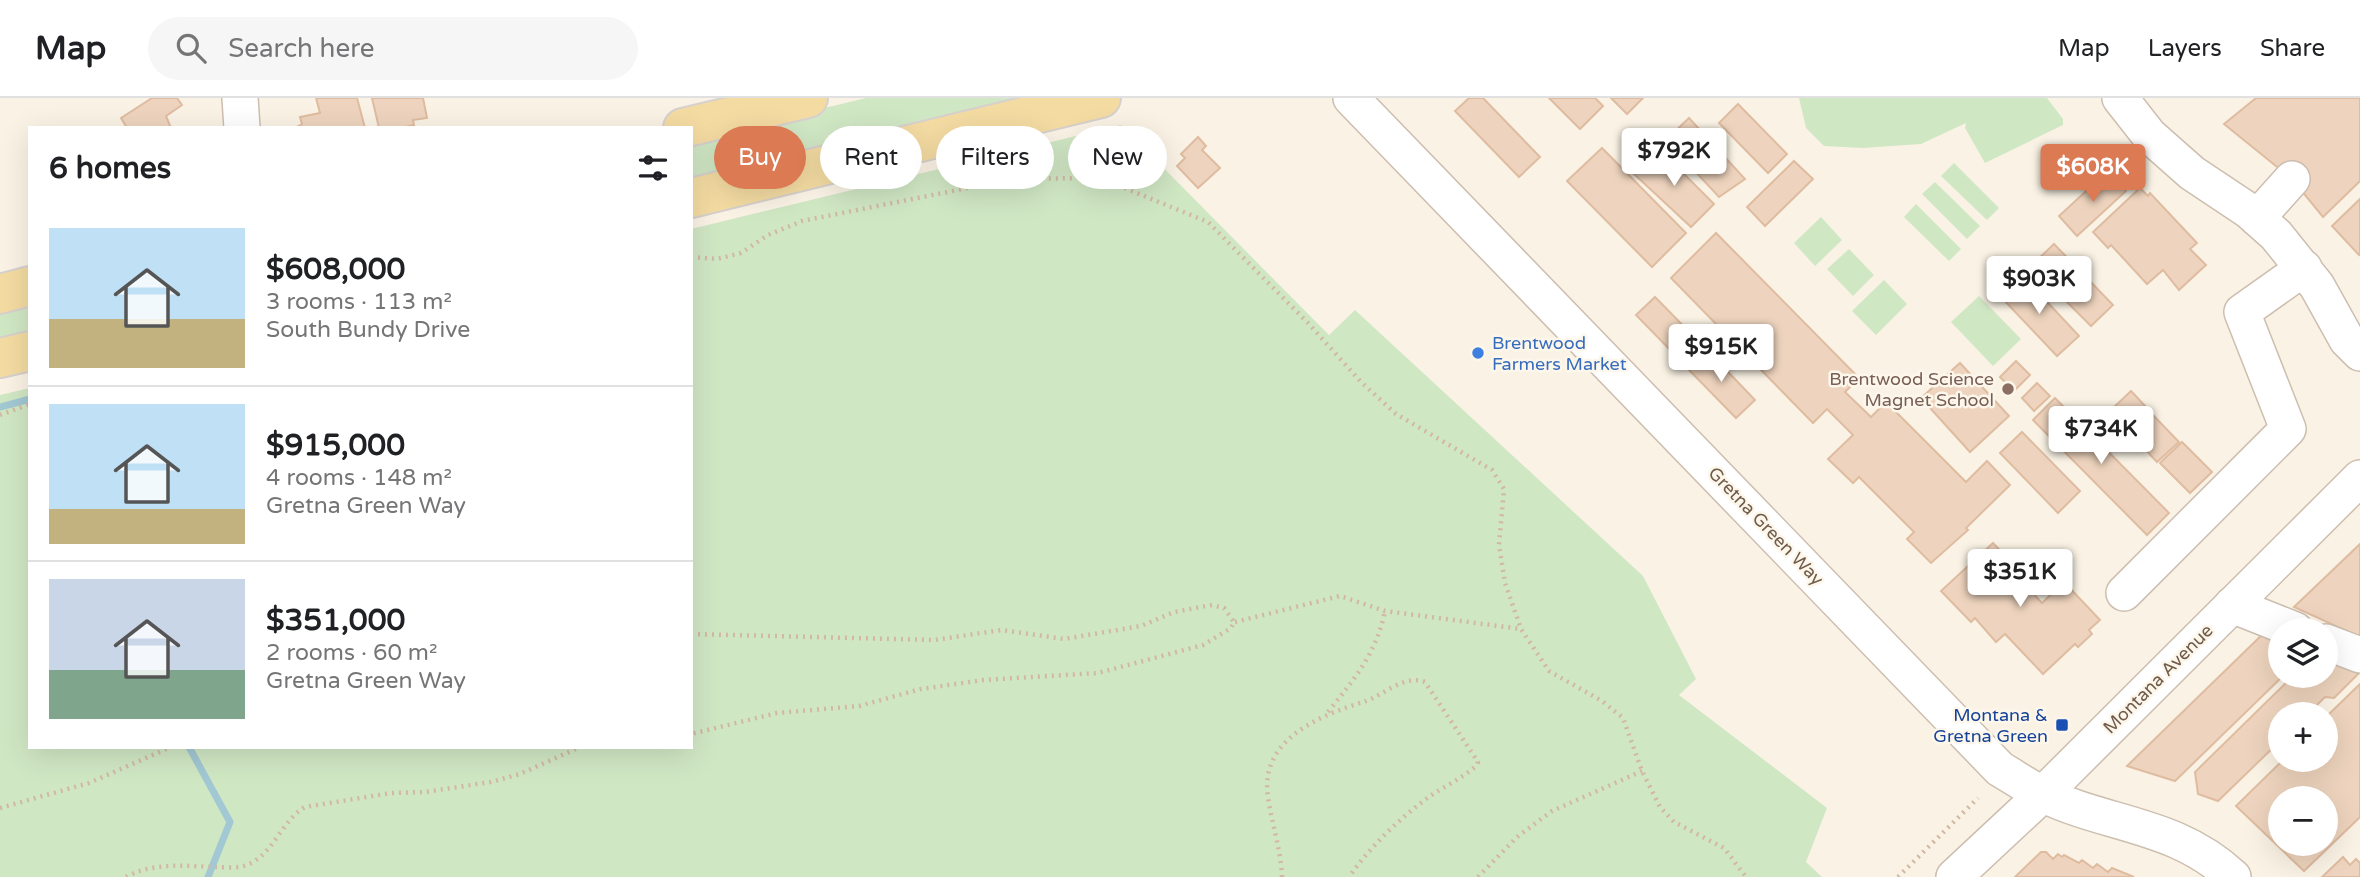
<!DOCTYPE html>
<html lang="en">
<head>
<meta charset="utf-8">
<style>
	body { margin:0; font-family:"Varela Round",sans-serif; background:#f6f6f6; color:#202124; height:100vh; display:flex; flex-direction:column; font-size:26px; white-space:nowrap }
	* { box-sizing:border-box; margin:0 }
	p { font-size:23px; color:#757577 }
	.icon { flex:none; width:38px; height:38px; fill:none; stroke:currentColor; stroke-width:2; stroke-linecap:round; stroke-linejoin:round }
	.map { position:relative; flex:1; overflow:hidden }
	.panel { position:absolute; left:28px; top:28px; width:665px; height:623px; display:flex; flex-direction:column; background:#fff; border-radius:0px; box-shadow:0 7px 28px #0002 }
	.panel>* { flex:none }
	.banner { position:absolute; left:714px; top:28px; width:665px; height:63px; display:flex; gap:14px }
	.fabs { position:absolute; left:2268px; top:520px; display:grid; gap:14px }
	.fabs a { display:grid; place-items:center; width:70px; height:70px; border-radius:50%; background:#fff; box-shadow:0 7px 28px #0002; font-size:35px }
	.price { position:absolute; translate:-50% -60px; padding:0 16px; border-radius:7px; background:#fff; color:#222; font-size:23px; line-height:46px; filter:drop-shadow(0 2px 4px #0008) }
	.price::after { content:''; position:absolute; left:50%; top:42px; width:21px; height:16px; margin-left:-10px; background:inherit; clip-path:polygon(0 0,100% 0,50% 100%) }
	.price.on { background:#db7a53; color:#fff }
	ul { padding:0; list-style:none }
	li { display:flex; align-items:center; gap:21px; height:175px; padding:0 21px }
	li+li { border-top:2px solid #e0e0e0 }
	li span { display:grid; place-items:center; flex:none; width:196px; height:140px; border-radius:0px; color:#555 }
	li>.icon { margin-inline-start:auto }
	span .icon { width:84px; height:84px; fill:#fffc; stroke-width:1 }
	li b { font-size:30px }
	h2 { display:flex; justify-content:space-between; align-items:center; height:84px; padding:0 21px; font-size:30px }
	.tag { padding:0 24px; border-radius:32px; background:#fff; box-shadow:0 7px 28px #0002; font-size:24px; line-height:63px }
	.tag.on { background:#db7a53; color:#fff }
	header { display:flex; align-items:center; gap:42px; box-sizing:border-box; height:98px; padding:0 35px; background:#fff; border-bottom:2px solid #e0e0e0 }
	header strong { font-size:33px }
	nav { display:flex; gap:38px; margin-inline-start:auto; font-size:24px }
	.search { width:490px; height:63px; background:#f6f6f6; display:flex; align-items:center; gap:18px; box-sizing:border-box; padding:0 24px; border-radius:38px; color:#757577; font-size:26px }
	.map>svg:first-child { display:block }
</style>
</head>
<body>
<header>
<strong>Map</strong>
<div class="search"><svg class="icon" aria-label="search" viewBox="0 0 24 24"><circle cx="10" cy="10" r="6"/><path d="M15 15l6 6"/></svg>Search here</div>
<nav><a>Map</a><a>Layers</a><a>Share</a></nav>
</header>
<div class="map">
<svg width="2360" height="779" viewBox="0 0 2360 779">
	<rect width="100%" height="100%" fill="#faf3e5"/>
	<g fill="#d0e7c4">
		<path d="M866,0H1031L691,81V42Z"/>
		<path d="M1799,0H2047L2063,21V27L1985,65L1965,30L1966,25L1921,46L1863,50L1824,48L1806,30Z"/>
		<path d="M1121,27L1329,237L1355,212L1643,478L1696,581L1679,597L1827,710L1806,764L1822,779H0V297L30,290V649H691V131Z"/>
		<path d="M1954,65L1999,110L1987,122L1941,78Z"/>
		<path d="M1935,84L1980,128L1967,141L1922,96Z"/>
		<path d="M1916,106L1961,151L1949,163L1904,119Z"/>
		<path d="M1821,119L1842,142L1815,168L1794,145Z"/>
		<path d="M1849,151L1874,177L1853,198L1827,171Z"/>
		<path d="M1884,182L1907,206L1876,237L1852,213Z"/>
		<path d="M1979,198L2021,241L1993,268L1951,224Z"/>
		<path d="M30,200V240L0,247V207Z"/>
	</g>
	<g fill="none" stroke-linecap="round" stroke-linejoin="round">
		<g stroke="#a2c8d3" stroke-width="7">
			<path d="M0,309L30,301"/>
			<path d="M189,649L230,724L208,779"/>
		</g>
	</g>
	<g fill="#eed4be" stroke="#dfbca0" stroke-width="2" fill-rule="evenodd">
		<path d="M152,0H177L182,7L166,18L171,30H127L121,20Z"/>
		<path d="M316,0H357L365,30H295L302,26L300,19L320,15Z"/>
		<path d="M372,0H423L427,20L413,22L414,27L401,30H379Z"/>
		<path d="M1469,0H1483L1540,59L1519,79L1455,13Z"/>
		<path d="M1549,0H1595L1603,8L1580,31Z"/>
		<path d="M1611,0H1643L1627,16Z"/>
		<path d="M2256,0H2360V83L2323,119L2292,81L2224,26Z"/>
		<path d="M1738,6L1787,56L1768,75L1719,25Z"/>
		<path d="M1689,20L1745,81L1719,99L1666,42Z"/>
		<path d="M1198,39L1206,48L1202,52L1220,70L1198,90L1177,68L1185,60L1181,56Z"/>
		<path d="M1602,50L1686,135L1652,169L1567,83Z"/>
		<path d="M1658,50L1714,106L1691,129L1633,75Z"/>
		<path d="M1794,63L1813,81L1765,128L1747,109Z"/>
		<path d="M2108,73L2126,93L2077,138L2059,118Z"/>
		<path d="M2140,90L2148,98L2150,95L2197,145L2190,151L2206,167L2179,192L2163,172L2147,186L2111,147L2108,150L2093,134Z"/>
		<path d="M2360,101V156L2359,157L2332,128Z"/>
		<path d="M1716,135L1859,280L1845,294L1871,319L1886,304L1966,384L1987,363L2010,387L1966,430L1968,432L1931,465L1907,441L1914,434L1859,379L1853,385L1828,361L1853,337L1827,311L1813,325L1671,180Z"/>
		<path d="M2054,146L2113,207L2091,228L2031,168Z"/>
		<path d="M2022,177L2079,238L2057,258L2000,198Z"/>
		<path d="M1655,199L1703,248L1684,266L1636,217Z"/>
		<path d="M1707,252L1755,302L1736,320L1688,271Z"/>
		<path d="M2016,263L2030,277L2014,293L2000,279Z"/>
		<path d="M1960,265L2009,318L1970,354L1921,300Z"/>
		<path d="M2037,285L2050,298L2034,313L2022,300Z"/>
		<path d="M2131,293L2148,311L2128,329L2111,312Z"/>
		<path d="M2055,300L2169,415L2147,437L2033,322Z"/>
		<path d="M2149,313L2179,344L2157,364L2128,333Z"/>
		<path d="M2022,334L2080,393L2058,415L2000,355Z"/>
		<path d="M2182,344L2212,374L2190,395L2160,365Z"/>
		<path d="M1993,445L2029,483L2025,487L2042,505L2064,484L2100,522L2089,532L2092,536L2078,549L2075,546L2043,576L2005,536L1996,544L1975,520L1971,524L1941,493Z"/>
		<path d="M2360,446V539L2294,509Z"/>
		<path d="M2267,532L2280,538V578H2283L2175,683L2127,668Z"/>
		<path d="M2326,556L2360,569V574L2334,600L2325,599L2308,616H2280V643L2218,703L2198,696L2195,674L2293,578H2326Z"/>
		<path d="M2360,586V719L2304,773L2236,708L2283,662H2326V619ZM2280,700H2326V746H2280Z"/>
		<path d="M2041,754H2046L2053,761L2058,756L2062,759L2064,757L2079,765L2082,762L2093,770L2097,766L2108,774L2112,770L2134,779H2015Z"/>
		<path d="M2343,759L2350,767L2356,761L2360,765V779H2322Z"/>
	</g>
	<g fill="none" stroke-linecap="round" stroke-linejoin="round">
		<defs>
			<g id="minor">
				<path d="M240,0L242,30"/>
				<path d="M1351,0L2000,671C2014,679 2028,689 2042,696C2108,728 2175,725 2233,779"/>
				<path d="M2120,0L2149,37L2192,75L2249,113L2276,137L2317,188L2347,242L2360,255"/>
				<path d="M2257,120L2292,81"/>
				<path d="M2124,495L2288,331L2242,214L2304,170"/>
				<path d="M2232,507L2295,532"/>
				<path d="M2326,544L2360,557"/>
				<path d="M1954,779L2043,696L2360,380"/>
			</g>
			<g id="major">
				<path d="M683,30L808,0"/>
				<path d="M691,100L1101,0"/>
				<path d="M0,196L30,188"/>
				<path d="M0,260L30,253"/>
			</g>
		</defs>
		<use href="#minor" stroke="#cdbeaf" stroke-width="38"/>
		<use href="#major" stroke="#d7d1cd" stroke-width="42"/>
		<g stroke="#d2b8a2" stroke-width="4.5" stroke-dasharray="2 5" stroke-linecap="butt">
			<path d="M691,159L717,161L741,155L768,137L802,123L1013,81L1085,80L1122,89L1208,124L1308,225L1361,284L1396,316L1492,372L1504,391L1499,447L1505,485L1521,531L1549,573L1602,603L1623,620L1642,673L1660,709L1674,724L1724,750L1746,779"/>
			<path d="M0,317L30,306"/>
			<path d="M1235,524L1340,498L1385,513L1521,531"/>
			<path d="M691,536L934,542L1002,532L1064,541L1141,528L1174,514L1212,507L1224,510L1234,524L1231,530L1203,547L1098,575L983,582L921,591L859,608L777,615L691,636"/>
			<path d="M1328,614C1355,580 1376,556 1385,513"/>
			<path d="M0,710L89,685L171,649"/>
			<path d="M126,779C153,764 186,768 216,769C226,769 239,771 249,766C274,755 282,722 305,709L391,695L425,694L491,684L520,676L580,649"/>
			<path d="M1282,779C1281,752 1272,727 1268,699C1259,640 1322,617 1366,603C1385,596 1405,576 1425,584L1478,664L1477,667C1462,681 1442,689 1426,701C1397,723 1370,749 1349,779"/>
			<path d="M1478,779L1517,739L1552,713L1642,673"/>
			<path d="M1898,779L1978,700"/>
		</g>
		<use href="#minor" stroke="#fff" stroke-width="35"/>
		<use href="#major" stroke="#f4dba2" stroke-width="38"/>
	</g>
	<circle fill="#3f7fe0" stroke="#fdf7eb" stroke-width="2.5" cx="1478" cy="255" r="7"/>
	<circle fill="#8d6e63" stroke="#fdf7eb" stroke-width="2.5" cx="2008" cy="291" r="7"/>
	<rect fill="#1a4fb4" stroke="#fdf7eb" stroke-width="2.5" x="2055" y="620" width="14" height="14" rx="3.5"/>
	<g text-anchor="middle" stroke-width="5" stroke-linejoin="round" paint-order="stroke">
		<g font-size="18" fill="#366cbe" stroke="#fdf7eb" text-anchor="start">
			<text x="1492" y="251">Brentwood<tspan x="1492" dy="21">Farmers Market</tspan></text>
		</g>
		<g font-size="18" fill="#785e54" stroke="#fdf7eb" text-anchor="end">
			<text x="1994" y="287">Brentwood Science<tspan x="1994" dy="21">Magnet School</tspan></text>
		</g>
		<g font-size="18" fill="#715c4c" stroke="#fdf7eb">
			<text transform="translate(1766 428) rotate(46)" y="6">Gretna Green Way</text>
			<text transform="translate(2158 581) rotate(-45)" y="6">Montana Avenue</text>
		</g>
		<g font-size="18" fill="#164399" stroke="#fdf7eb" text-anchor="end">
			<text x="2048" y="623">Montana &amp;<tspan x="2048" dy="21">Gretna Green</tspan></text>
		</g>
	</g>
</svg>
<div class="fabs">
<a><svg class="icon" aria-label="layers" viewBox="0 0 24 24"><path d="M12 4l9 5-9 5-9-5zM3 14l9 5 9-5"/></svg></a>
<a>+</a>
<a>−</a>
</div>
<b class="price" style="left:1674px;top:90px">$792K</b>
<b class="price on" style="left:2093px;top:106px">$608K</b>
<b class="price" style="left:2039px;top:218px">$903K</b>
<b class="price" style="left:1721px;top:286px">$915K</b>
<b class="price" style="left:2101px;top:368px">$734K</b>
<b class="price" style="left:2020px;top:511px">$351K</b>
<div class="banner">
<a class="tag on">Buy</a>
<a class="tag">Rent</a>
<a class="tag">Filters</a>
<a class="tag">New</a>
</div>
<section class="panel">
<h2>6 homes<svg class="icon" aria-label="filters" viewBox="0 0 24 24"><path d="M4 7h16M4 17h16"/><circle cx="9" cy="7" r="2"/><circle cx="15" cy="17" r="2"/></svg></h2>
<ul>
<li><span style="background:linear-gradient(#bfe0f5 65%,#c2b280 0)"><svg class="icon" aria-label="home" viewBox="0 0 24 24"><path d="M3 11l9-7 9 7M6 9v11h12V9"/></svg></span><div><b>$608,000</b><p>3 rooms · 113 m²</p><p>South Bundy Drive</p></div></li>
<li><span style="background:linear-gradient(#bfe0f5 75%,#c2b280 0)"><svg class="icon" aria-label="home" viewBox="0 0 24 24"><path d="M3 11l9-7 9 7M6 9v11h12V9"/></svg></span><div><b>$915,000</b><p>4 rooms · 148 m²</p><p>Gretna Green Way</p></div></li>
<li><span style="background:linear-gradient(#c9d6e8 65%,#7fa58c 0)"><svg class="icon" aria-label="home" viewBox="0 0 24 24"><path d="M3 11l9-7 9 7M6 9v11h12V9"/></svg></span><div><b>$351,000</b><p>2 rooms · 60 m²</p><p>Gretna Green Way</p></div></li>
</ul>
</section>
</div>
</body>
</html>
